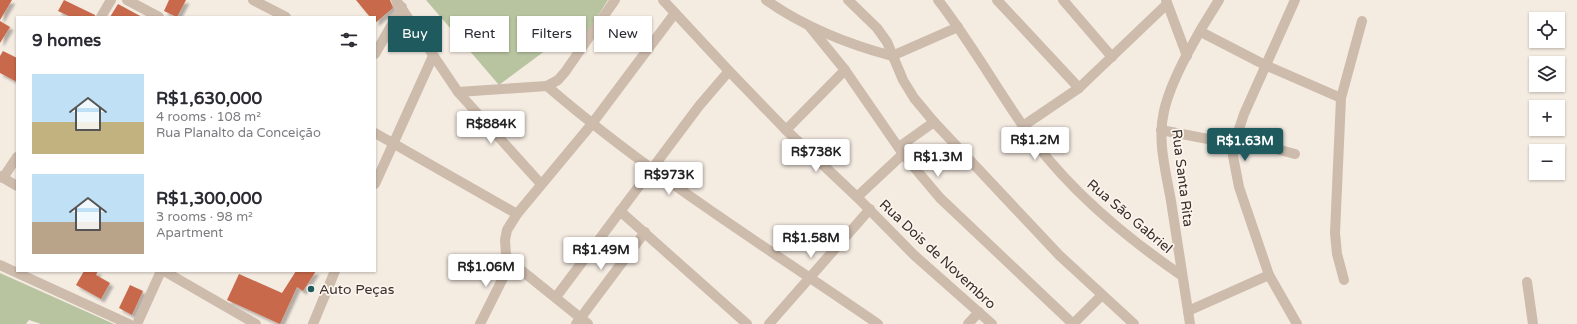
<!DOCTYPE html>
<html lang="en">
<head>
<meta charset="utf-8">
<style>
	body { margin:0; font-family:"Varela Round",sans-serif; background:#f7f7f7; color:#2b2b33; height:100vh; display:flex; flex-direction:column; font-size:15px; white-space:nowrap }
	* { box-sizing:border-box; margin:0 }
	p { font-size:13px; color:#7c7c81 }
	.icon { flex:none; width:22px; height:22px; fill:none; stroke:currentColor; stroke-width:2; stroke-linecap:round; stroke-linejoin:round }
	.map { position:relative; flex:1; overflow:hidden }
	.details { position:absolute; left:16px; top:16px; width:360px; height:256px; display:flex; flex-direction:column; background:#fff; border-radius:0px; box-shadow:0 1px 3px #0004 }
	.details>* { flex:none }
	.top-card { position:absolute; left:388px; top:16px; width:380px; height:36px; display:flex; gap:8px }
	.tools { position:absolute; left:1529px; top:12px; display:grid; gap:8px }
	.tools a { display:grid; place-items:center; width:36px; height:36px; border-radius:0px; background:#fff; box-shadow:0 1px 3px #0004; font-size:20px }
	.price { position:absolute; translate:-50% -34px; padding:0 9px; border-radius:4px; background:#fff; color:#222; font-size:13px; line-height:26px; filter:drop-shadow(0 1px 2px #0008) }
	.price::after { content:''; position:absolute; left:50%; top:24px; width:12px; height:9px; margin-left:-6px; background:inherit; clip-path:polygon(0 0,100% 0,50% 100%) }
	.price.active { background:#1f5a5e; color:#fff }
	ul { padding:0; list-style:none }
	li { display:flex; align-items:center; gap:12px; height:100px; padding:0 16px }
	li span { display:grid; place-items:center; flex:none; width:112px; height:80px; border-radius:0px; color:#555 }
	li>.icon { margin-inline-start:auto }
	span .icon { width:48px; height:48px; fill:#fffc; stroke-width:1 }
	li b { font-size:17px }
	h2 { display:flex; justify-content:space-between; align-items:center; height:48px; padding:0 16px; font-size:17px }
	.chip { padding:0 14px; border-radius:0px; background:#fff; box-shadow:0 1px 3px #0004; font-size:14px; line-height:36px }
	.chip.active { background:#1f5a5e; color:#fff }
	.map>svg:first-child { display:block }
</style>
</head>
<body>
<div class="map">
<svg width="1577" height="324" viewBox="0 0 1577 324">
	<defs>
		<filter id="shadow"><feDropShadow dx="3.5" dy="3.5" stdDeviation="1" flood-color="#0004"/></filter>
	</defs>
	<rect width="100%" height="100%" fill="#f4ebe1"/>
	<g fill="#b8c4a0">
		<path d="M426,0H608L583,39L573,30L499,85Z"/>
		<path d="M0,273L114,324H41L29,320L26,324H0Z"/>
	</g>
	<g fill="#c8694b" filter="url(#shadow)">
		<path d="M0,0H12L0,20Z"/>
		<path d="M64,0L95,15V17H71L58,11Z"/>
		<path d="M169,0H186L177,17L164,11Z"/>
		<path d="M356,0H390L393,8L375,23V17H370Z"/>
		<path d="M118,4L142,17H110Z"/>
		<path d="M0,21L10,27L0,43Z"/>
		<path d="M3,51L17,58V82L0,73V56Z"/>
		<path d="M84,271H98L96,275L110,283L101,299L76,285Z"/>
		<path d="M296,271H316L303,291L297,287L280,324L227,300L239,274L282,293Z"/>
		<path d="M130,285L143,291L132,315L119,308Z"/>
	</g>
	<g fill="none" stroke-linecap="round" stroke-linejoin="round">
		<g stroke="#cdbbac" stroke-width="10">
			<path d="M127,0L159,17"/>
			<path d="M253,0L286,17"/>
			<path d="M396,0L458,92L541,184"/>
			<path d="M663,0L729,71L786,130L857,197L914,255L992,324"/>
			<path d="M766,0C804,27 847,44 892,56"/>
			<path d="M848,0L877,28L887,42L903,80L914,98L934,122L1059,255L1134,324"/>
			<path d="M938,0C969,40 994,84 1023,126C1064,186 1121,234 1181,275"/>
			<path d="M997,0L1079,88"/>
			<path d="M1063,0L1112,57"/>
			<path d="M1166,0L1187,56"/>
			<path d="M1295,0L1244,114L1234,144L1233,156L1239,187L1269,275L1297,324"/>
			<path d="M101,17L111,0"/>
			<path d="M810,27L845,70L903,154L940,198L1073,324"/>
			<path d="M1201,32L1265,65L1341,98"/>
			<path d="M375,54L402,7"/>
			<path d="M892,56L958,27"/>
			<path d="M547,86L558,80L565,72L615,0"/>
			<path d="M458,92L547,86C650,175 766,247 878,324"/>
			<path d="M1023,126L1079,88L1167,4"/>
			<path d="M786,130L845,70"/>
			<path d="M1161,130L1234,144"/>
			<path d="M375,133L517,214"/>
			<path d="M1236,138L1295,154"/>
			<path d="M899,147L934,122"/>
			<path d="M0,176L17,186"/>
			<path d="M3,178L17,157"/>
			<path d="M375,184L433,56"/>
			<path d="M857,197L903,154"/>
			<path d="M620,211L747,324"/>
			<path d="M0,265L129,324"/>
			<path d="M164,271L256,324"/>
			<path d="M1344,280L1337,254L1335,233L1341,98L1362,21"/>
			<path d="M1527,282L1533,324"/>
			<path d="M556,297L699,106L729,71"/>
			<path d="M1188,311L1269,275"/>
			<path d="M137,324L161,271"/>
			<path d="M313,324L335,271"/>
			<path d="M480,324L511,262"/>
			<path d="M576,324L645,232"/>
			<path d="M588,324L511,262L506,255L505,240L507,230L517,214L591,125L675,13"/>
			<path d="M769,324L870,209"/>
			<path d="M968,324L979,312"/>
			<path d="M1073,324L1102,295"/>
			<path d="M1190,324C1184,283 1177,242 1171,201C1166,172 1157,141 1164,111C1171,79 1200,29 1219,0"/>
		</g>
	</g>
	<circle fill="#1f5a5e" stroke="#fbf5ee" stroke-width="1.5" cx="311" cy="289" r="4"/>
	<g text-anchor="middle" stroke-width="3.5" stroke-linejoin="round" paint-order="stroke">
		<g font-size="14" fill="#3b302b" stroke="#fbf5ee">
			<text transform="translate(1183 178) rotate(83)" y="5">Rua Santa Rita</text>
			<text transform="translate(1130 216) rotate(40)" y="5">Rua São Gabriel</text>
			<text transform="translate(938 254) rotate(43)" y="5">Rua Dois de Novembro</text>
		</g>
		<g font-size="14" fill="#3b302b" stroke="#fbf5ee" text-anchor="start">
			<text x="319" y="294">Auto Peças</text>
		</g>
	</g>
</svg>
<div class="tools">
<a><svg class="icon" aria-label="locate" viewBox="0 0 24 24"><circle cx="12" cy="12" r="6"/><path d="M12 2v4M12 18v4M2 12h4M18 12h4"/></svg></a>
<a><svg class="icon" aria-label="layers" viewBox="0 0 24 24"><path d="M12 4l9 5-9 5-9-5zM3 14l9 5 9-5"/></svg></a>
<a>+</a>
<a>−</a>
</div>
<b class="price" style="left:491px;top:145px">R$884K</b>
<b class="price" style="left:1035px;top:161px">R$1.2M</b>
<b class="price active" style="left:1245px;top:162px">R$1.63M</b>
<b class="price" style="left:816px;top:173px">R$738K</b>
<b class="price" style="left:938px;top:178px">R$1.3M</b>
<b class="price" style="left:669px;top:196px">R$973K</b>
<b class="price" style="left:811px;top:259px">R$1.58M</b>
<b class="price" style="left:601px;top:271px">R$1.49M</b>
<b class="price" style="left:486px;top:288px">R$1.06M</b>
<div class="top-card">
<a class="chip active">Buy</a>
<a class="chip">Rent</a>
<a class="chip">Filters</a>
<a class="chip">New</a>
</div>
<section class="details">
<h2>9 homes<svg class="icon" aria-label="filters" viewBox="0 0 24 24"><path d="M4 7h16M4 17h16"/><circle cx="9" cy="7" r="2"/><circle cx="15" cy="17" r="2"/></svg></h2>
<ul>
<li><span style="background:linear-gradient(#bfe0f5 60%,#c2b280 0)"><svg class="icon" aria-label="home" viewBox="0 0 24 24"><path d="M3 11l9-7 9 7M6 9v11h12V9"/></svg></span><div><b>R$1,630,000</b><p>4 rooms · 108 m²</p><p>Rua Planalto da Conceição</p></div></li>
<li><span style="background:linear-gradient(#bfe0f5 60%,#b9a48a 0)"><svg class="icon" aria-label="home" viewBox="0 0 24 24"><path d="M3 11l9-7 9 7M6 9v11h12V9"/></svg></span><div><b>R$1,300,000</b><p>3 rooms · 98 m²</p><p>Apartment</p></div></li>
</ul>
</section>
</div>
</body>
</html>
